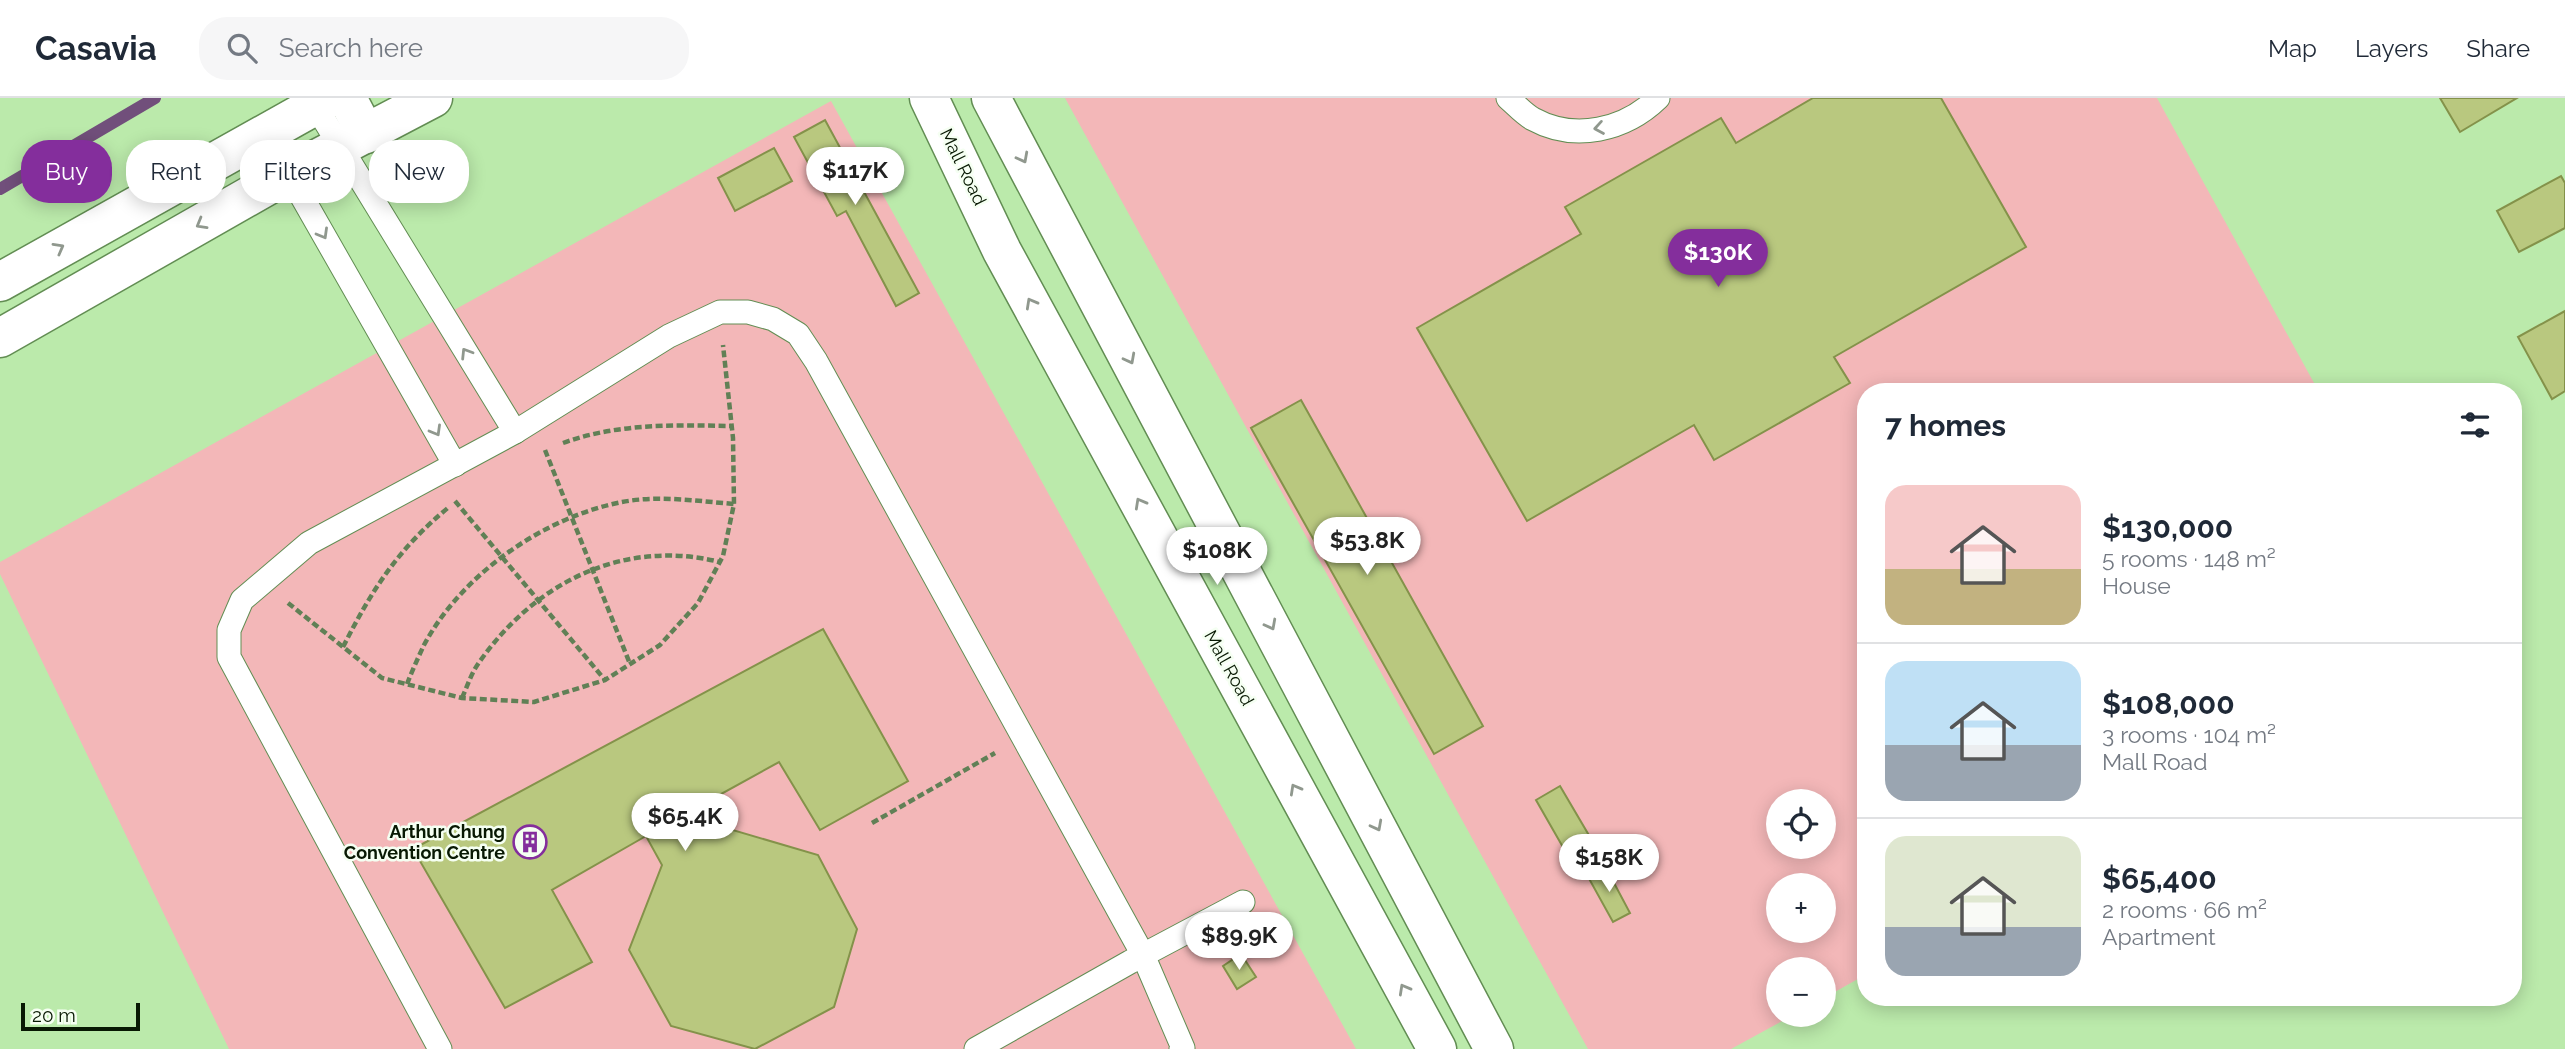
<!DOCTYPE html>
<html lang="en">
<head>
<meta charset="utf-8">
<style>
	body { margin:0; font-family:Raleway,sans-serif; background:#f6f6f7; color:#1f2937; height:100vh; display:flex; flex-direction:column; font-size:26px; white-space:nowrap }
	* { box-sizing:border-box; margin:0 }
	p { font-size:23px; color:#747a83 }
	.icon { flex:none; width:38px; height:38px; fill:none; stroke:currentColor; stroke-width:2; stroke-linecap:round; stroke-linejoin:round }
	.map { position:relative; flex:1; overflow:hidden }
	.drawer { position:absolute; left:1857px; top:285px; width:665px; height:623px; display:flex; flex-direction:column; background:#fff; border-radius:28px; box-shadow:0 4px 18px #0003 }
	.drawer>* { flex:none }
	.hud { position:absolute; left:21px; top:42px; width:665px; height:63px; display:flex; gap:14px }
	.fabs { position:absolute; left:1766px; top:691px; display:grid; gap:14px }
	.fabs a { display:grid; place-items:center; width:70px; height:70px; border-radius:50%; background:#fff; box-shadow:0 4px 18px #0003; font-size:35px }
	.scale { position:absolute; left:21px; bottom:18px; width:119px; box-sizing:border-box; padding-left:7px; border:4px solid #081903; border-top:0; font-size:19px; line-height:24px; white-space:nowrap; color:#081903; -webkit-text-stroke:5px #f5fff2; paint-order:stroke }
	.price { position:absolute; translate:-50% -60px; padding:0 16px; border-radius:24px; background:#fff; color:#222; font-size:23px; line-height:46px; filter:drop-shadow(0 2px 4px #0008) }
	.price::after { content:''; position:absolute; left:50%; top:42px; width:21px; height:16px; margin-left:-10px; background:inherit; clip-path:polygon(0 0,100% 0,50% 100%) }
	.price.active { background:#842e9c; color:#fff }
	ul { padding:0; list-style:none }
	li { display:flex; align-items:center; gap:21px; height:175px; padding:0 28px }
	li+li { border-top:2px solid #e0e1e3 }
	li span { display:grid; place-items:center; flex:none; width:196px; height:140px; border-radius:21px; color:#555 }
	li>.icon { margin-inline-start:auto }
	span .icon { width:84px; height:84px; fill:#fffc; stroke-width:1 }
	li b { font-size:30px }
	h2 { display:flex; justify-content:space-between; align-items:center; height:84px; padding:0 28px; font-size:30px }
	.pill { padding:0 24px; border-radius:28px; background:#fff; box-shadow:0 4px 18px #0003; font-size:24px; line-height:63px }
	.pill.active { background:#842e9c; color:#fff }
	header { display:flex; align-items:center; gap:42px; box-sizing:border-box; height:98px; padding:0 35px; background:#fff; border-bottom:2px solid #e0e1e3 }
	header strong { font-size:33px }
	nav { display:flex; gap:38px; margin-inline-start:auto; font-size:24px }
	.search { width:490px; height:63px; background:#f6f6f7; display:flex; align-items:center; gap:18px; box-sizing:border-box; padding:0 24px; border-radius:28px; color:#747a83; font-size:26px }
	.map>svg:first-child { display:block }
</style>
</head>
<body>
<header>
<strong>Casavia</strong>
<div class="search"><svg class="icon" aria-label="search" viewBox="0 0 24 24"><circle cx="10" cy="10" r="6"/><path d="M15 15l6 6"/></svg>Search here</div>
<nav><a>Map</a><a>Layers</a><a>Share</a></nav>
</header>
<div class="map">
<svg width="2565" height="951" viewBox="0 0 2565 951">
	<rect width="100%" height="100%" fill="#bbeaab"/>
	<g fill="#f3b7b8" fill-rule="evenodd">
		<path d="M1065,0H1813L1736,45L1721,20L1566,109L1581,136L1417,230L1527,423L1694,327L1715,362L1849,285L1834,259L2025,149L1941,0H2157L2319,294H1866L1865,877L1824,900V872H1778V917H1793L1731,951H1588ZM1778,704H1824V749H1778ZM1778,788H1824V833H1778Z"/>
		<path d="M831,3L1356,951H755L834,909L857,831L818,757L729,731L712,701L779,664L821,731L907,683L822,531L413,751L505,910L552,792L646,738L662,767L630,852L671,928L754,951H229L0,476V464Z"/>
	</g>
	<g fill="none" stroke-linecap="round" stroke-linejoin="round">
		<path stroke="#714f7b" stroke-width="12" d="M0,91L155,0"/>
	</g>
	<g fill="#b9c87f" stroke="#84924a" stroke-width="2">
		<path d="M1813,0H1941L2026,149L1834,259L1850,285L1714,362L1694,327L1527,423L1417,230L1581,136L1565,109L1721,20L1736,45Z"/>
		<path d="M2440,0H2517L2460,34Z"/>
		<path d="M825,22L919,195L896,208L846,113L837,118L794,39Z"/>
		<path d="M774,50L792,83L735,113L718,80Z"/>
		<path d="M2561,78L2565,85V130L2519,154L2497,113Z"/>
		<path d="M2565,213V293L2552,301L2518,239Z"/>
		<path d="M1301,302L1483,628L1434,656L1251,330Z"/>
		<path d="M823,531L908,683L820,732L779,664L712,701L729,731L818,757L857,831L834,909L755,951L671,928L629,852L662,767L646,738L552,792L592,864L505,910L413,751Z"/>
		<path d="M1560,688L1597,751L1572,765L1536,702Z"/>
		<path d="M1605,768L1630,815L1613,824L1587,777Z"/>
		<path d="M1241,856L1256,879L1237,891L1223,868Z"/>
	</g>
	<g fill="none" stroke-linecap="round" stroke-linejoin="round">
		<defs>
			<g id="service">
				<path d="M1508,0C1516,7 1524,16 1533,21C1575,44 1625,32 1658,0"/>
				<path d="M315,7L515,334"/>
				<path d="M265,34L455,367"/>
				<path d="M440,951L229,559V532L242,502L309,445L515,334L669,238L720,214H748L773,221L798,236L816,263L1143,857L1183,950L1181,951"/>
				<path d="M976,951L1130,864L1243,804"/>
			</g>
			<g id="minor">
				<path d="M347,0L366,36"/>
				<path d="M929,0L1002,153L1437,951"/>
				<path d="M991,0L1494,951"/>
			</g>
			<g id="secondary">
				<path d="M0,184L329,0"/>
				<path d="M0,240L288,76L433,0"/>
			</g>
		</defs>
		<use href="#service" stroke="#628d53" stroke-width="25"/>
		<use href="#minor" stroke="#628d53" stroke-width="41"/>
		<use href="#secondary" stroke="#628d53" stroke-width="41"/>
		<g stroke="#618056" stroke-width="4.5" stroke-dasharray="7 3.5" stroke-linecap="butt">
			<path d="M563,345C618,325 674,327 731,328"/>
			<path d="M545,352L630,566"/>
			<path d="M455,403L605,582"/>
			<path d="M288,505L382,580L462,600L534,604L605,582L660,547L698,505L723,458L734,406L733,340L723,247"/>
			<path d="M343,549C373,490 398,451 449,409"/>
			<path d="M407,586C412,573 418,560 424,547C462,476 544,419 622,404C659,397 697,403 734,406"/>
			<path d="M462,600C467,589 471,576 478,566C534,485 622,440 720,464"/>
			<path d="M872,725L995,655"/>
		</g>
		<use href="#service" stroke="#fff" stroke-width="23"/>
		<use href="#minor" stroke="#fff" stroke-width="38"/>
		<use href="#secondary" stroke="#fff" stroke-width="38"/>
	</g>
	<defs><path id="oneway-chevron" d="M-2-3.5L2.5 0L-2 3.5" fill="none" stroke-width="1.6" stroke-linecap="round" stroke-linejoin="round" transform="scale(1.75)"/></defs>
	<g stroke="#90988e">
		<use href="#oneway-chevron" transform="translate(1599 30) rotate(170)"/>
		<use href="#oneway-chevron" transform="translate(1023 60) rotate(62)"/>
		<use href="#oneway-chevron" transform="translate(201 126) rotate(150)"/>
		<use href="#oneway-chevron" transform="translate(323 136) rotate(60)"/>
		<use href="#oneway-chevron" transform="translate(59 150) rotate(-29)"/>
		<use href="#oneway-chevron" transform="translate(1031 205) rotate(-119)"/>
		<use href="#oneway-chevron" transform="translate(466 255) rotate(-122)"/>
		<use href="#oneway-chevron" transform="translate(1130 261) rotate(62)"/>
		<use href="#oneway-chevron" transform="translate(436 333) rotate(60)"/>
		<use href="#oneway-chevron" transform="translate(1140 405) rotate(-119)"/>
		<use href="#oneway-chevron" transform="translate(1271 527) rotate(62)"/>
		<use href="#oneway-chevron" transform="translate(1295 691) rotate(-119)"/>
		<use href="#oneway-chevron" transform="translate(1377 728) rotate(62)"/>
		<use href="#oneway-chevron" transform="translate(1404 891) rotate(-119)"/>
	</g>
	<defs>
		<symbol id="building-ring" viewBox="-11 -11 22 22"><circle r="9.5" fill="#f5fff2" stroke="#842e9c" stroke-width="1.5"/><path d="M-4-6H4V6H1V3H-1V6H-4ZM-2.5-4.3h1.7v1.8h-1.7ZM.8-4.3h1.7v1.8H.8ZM-2.5-1h1.7V.8h-1.7ZM.8-1h1.7V.8H.8Z" fill="#842e9c"/></symbol>
	</defs>
	<g fill-rule="evenodd">
		<use href="#building-ring" x="511" y="725" width="38" height="38"/>
	</g>
	<g text-anchor="middle" stroke-width="5" stroke-linejoin="round" paint-order="stroke">
		<g font-size="18" fill="#081903" stroke="#f5fff2">
			<text transform="translate(963 69) rotate(64)" y="6">Mall Road</text>
			<text transform="translate(1229 570) rotate(61)" y="6">Mall Road</text>
		</g>
		<g font-size="18" font-weight="bold" fill="#081903" stroke="#f5fff2" text-anchor="end">
			<text x="505" y="740">Arthur Chung<tspan x="505" dy="21">Convention Centre</tspan></text>
		</g>
	</g>
</svg>
<div class="fabs">
<a><svg class="icon" aria-label="locate" viewBox="0 0 24 24"><circle cx="12" cy="12" r="6"/><path d="M12 2v4M12 18v4M2 12h4M18 12h4"/></svg></a>
<a>+</a>
<a>−</a>
</div>
<div class="scale">20 m</div>
<b class="price" style="left:855px;top:109px">$117K</b>
<b class="price active" style="left:1718px;top:191px">$130K</b>
<b class="price" style="left:1367px;top:479px">$53.8K</b>
<b class="price" style="left:1217px;top:489px">$108K</b>
<b class="price" style="left:685px;top:755px">$65.4K</b>
<b class="price" style="left:1609px;top:796px">$158K</b>
<b class="price" style="left:1239px;top:874px">$89.9K</b>
<div class="hud">
<a class="pill active">Buy</a>
<a class="pill">Rent</a>
<a class="pill">Filters</a>
<a class="pill">New</a>
</div>
<section class="drawer">
<h2>7 homes<svg class="icon" aria-label="filters" viewBox="0 0 24 24"><path d="M4 7h16M4 17h16"/><circle cx="9" cy="7" r="2"/><circle cx="15" cy="17" r="2"/></svg></h2>
<ul>
<li><span style="background:linear-gradient(#f6c9c9 60%,#c2b280 0)"><svg class="icon" aria-label="home" viewBox="0 0 24 24"><path d="M3 11l9-7 9 7M6 9v11h12V9"/></svg></span><div><b>$130,000</b><p>5 rooms · 148 m²</p><p>House</p></div></li>
<li><span style="background:linear-gradient(#bfe0f5 60%,#9aa5b1 0)"><svg class="icon" aria-label="home" viewBox="0 0 24 24"><path d="M3 11l9-7 9 7M6 9v11h12V9"/></svg></span><div><b>$108,000</b><p>3 rooms · 104 m²</p><p>Mall Road</p></div></li>
<li><span style="background:linear-gradient(#dfe7d0 65%,#9aa5b1 0)"><svg class="icon" aria-label="home" viewBox="0 0 24 24"><path d="M3 11l9-7 9 7M6 9v11h12V9"/></svg></span><div><b>$65,400</b><p>2 rooms · 66 m²</p><p>Apartment</p></div></li>
</ul>
</section>
</div>
</body>
</html>
